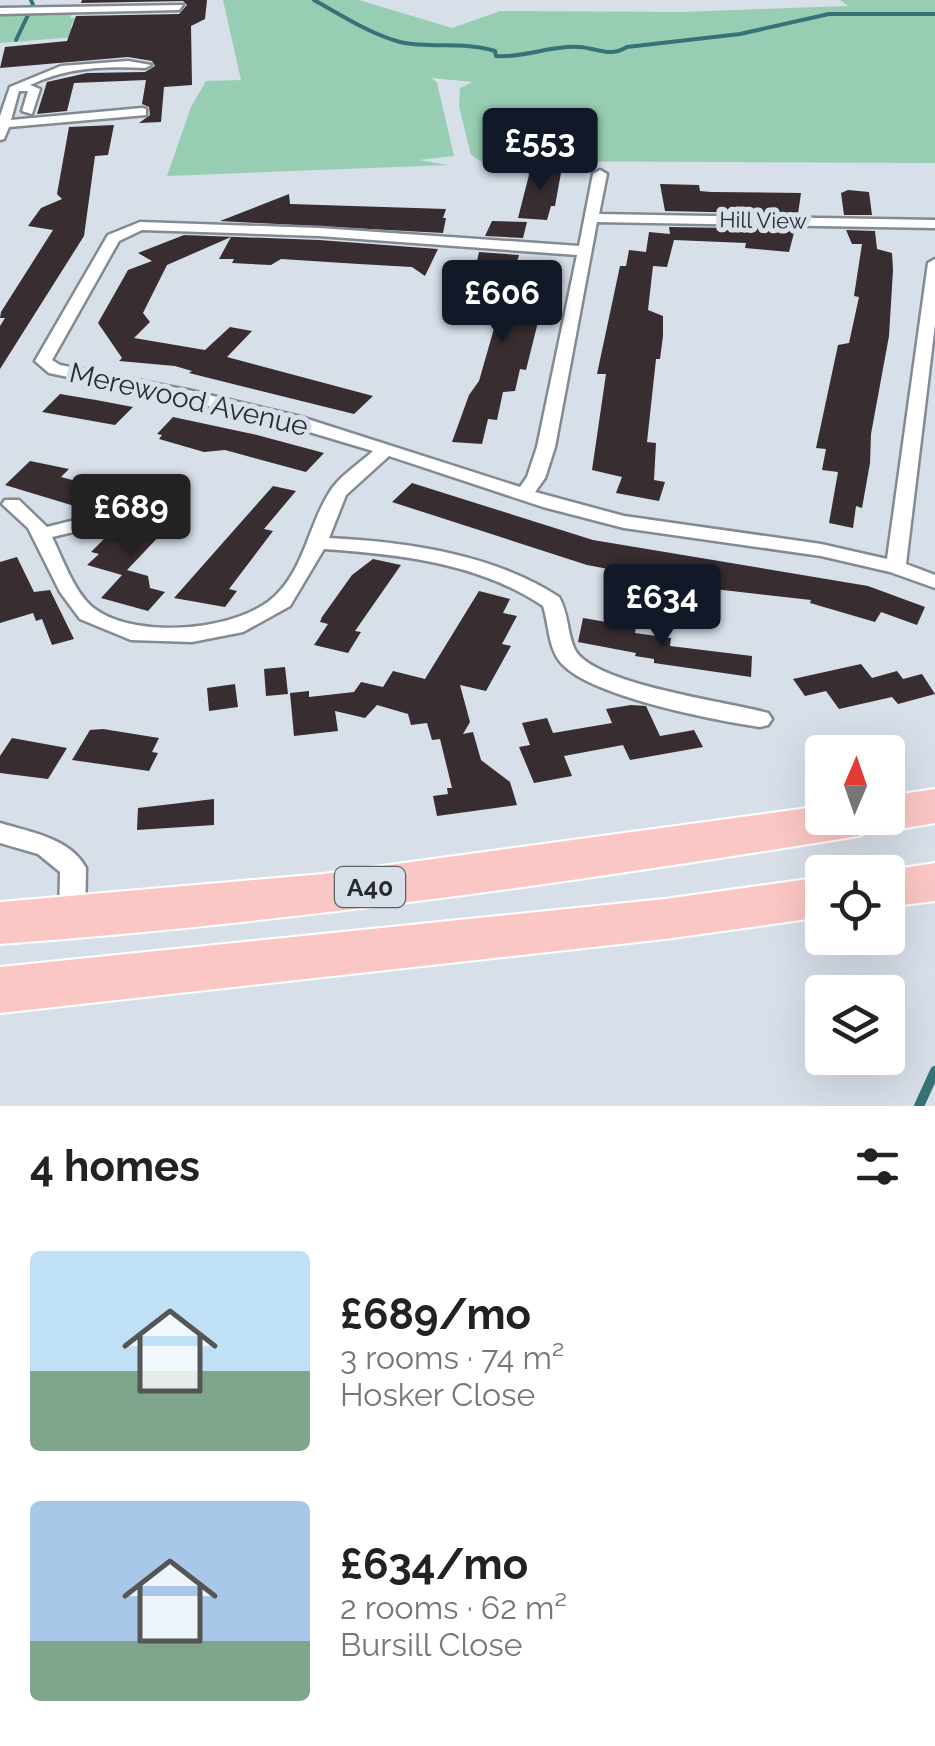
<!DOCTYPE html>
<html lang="en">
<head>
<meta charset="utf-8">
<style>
	body { margin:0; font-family:Raleway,sans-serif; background:#f2f2f2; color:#222; height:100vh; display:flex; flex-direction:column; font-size:38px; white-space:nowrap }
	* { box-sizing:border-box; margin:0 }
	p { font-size:32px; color:#767676 }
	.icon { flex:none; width:55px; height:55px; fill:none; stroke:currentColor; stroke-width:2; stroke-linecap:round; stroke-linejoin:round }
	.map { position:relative; height:1106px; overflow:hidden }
	.side { display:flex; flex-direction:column; background:#fff; flex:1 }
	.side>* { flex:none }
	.needle { width:65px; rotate:2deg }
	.tools { position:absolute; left:805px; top:735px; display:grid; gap:20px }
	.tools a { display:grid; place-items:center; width:100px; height:100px; border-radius:10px; background:#fff; box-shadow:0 10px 40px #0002; font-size:50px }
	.price { position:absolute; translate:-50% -85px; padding:0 22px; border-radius:10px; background:#111827; color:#fff; font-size:32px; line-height:65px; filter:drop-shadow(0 2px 5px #0008) }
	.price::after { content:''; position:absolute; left:50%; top:60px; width:30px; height:22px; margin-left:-15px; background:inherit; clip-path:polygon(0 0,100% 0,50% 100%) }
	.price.selected { background:#222; color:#fff }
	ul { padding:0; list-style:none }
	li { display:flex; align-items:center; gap:30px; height:250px; padding:0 30px }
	li span { display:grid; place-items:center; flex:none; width:280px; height:200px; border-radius:10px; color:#555 }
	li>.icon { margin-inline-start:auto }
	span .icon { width:120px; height:120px; fill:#fffc; stroke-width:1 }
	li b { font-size:42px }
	h2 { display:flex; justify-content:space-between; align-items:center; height:120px; padding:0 30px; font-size:42px }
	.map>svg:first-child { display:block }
</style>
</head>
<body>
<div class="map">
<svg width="935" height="1106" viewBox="0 0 935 1106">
	<rect width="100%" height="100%" fill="#d7dfe9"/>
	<g fill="#97ceb3">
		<path d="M223,0H359L452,28L500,11L680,12L848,6L840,0H935V163L481,161L471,155L459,106L460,88L473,82L432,78L437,83L454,156L419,160L448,165L167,176L191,107L206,81L241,80Z"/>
		<path d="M48,11L72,14L70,18H76L71,26L74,34L101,35L0,43V14Z"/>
	</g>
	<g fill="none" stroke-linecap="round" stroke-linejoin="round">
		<g stroke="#377279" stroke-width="4">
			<path d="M31,0L33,5"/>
			<path d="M314,0C341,15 370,34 400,42C431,49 464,41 495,51L496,56C525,58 551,45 579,47C598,48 609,58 627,47L740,34L829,14H935"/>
			<path d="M16,40L28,15"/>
		</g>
		<path stroke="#377279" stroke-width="10" d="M919,1106L935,1071"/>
	</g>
	<g fill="#382d31">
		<path d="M82,0H207L205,19L191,26L192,85L164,87L161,122L139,123L150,115L149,107L142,104L146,80L74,83L67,111L37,114L47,82L87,73L145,72L155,66L152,61L128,57L0,68L5,47L67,41L76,16L179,14L187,5L183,1L81,3Z"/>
		<path d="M114,125L108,155L95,156L84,236L0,369V326L5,318H0L1,312L53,230L28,226L41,208L62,199L57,194L69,127Z"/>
		<path d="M531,167H562L555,206H551L547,220L518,218Z"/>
		<path d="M660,184L699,185L700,191L711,192L801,193L798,214L665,211Z"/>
		<path d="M848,190L869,192L872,215H844L841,193Z"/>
		<path d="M289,194L290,204L446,209L443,218H446L443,233L220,221Z"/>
		<path d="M492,221L527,222L523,238L485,236Z"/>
		<path d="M669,227L795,229L789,252L745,248L746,243L674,240L667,267L653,266L648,310L663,316V336L660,359H656L647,442L656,443L654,480L665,482L659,501L616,493L622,477L592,470L606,374H597L620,266H626L629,250L646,252L649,232L670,234Z"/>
		<path d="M846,230L875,231L877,249L892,253L893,270L889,336L871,434L870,463L862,508L856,506L853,528L829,523L838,472L822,470L826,449L816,448L838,345L849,343L859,297L854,296L862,244H852Z"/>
		<path d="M184,235L319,240L438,249L425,276L412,267L359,264L281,259L271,265L232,263L234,259H219L231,237L167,265L143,313L150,322L134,338L205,350L230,327L252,331L227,357L373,396L354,414L189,373L192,371L175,366L119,361L122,358L98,323L128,270L152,261L138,253Z"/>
		<path d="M479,252L519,255L514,274L532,276L530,296H541L543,302L526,370L520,369L515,391L503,392L497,420L488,419L482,444L452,442L469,395L479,381L497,318H493L495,308H485L495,270L482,269L485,262L477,261Z"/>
		<path d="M60,394L96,400L133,407L115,425L42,412Z"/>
		<path d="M173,417L257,435L324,453L306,472L225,450L204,452L159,439L162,435L157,434Z"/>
		<path d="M30,461L69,469L61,477L102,488L81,508L5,485Z"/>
		<path d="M114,476L135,481L161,487L145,504L97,493Z"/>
		<path d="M412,483L593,540L868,586L925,607L917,625L881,612L875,622L810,603L811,600L714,589L587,565L392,502Z"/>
		<path d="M273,486L296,491L264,529L273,531L229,589L237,591L225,607L174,598Z"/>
		<path d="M144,505L170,512L155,528L164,531L127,570L148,576L150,588L165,592L148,611L101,598L122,575L87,565L99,554L91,552L107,536L113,537Z"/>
		<path d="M17,557L34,592L50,590L74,639L52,645L42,619L36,621L33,613L0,623V562Z"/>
		<path d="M373,559L401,565L355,631L361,632L348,653L314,645L328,624L320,622L322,617L352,575Z"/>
		<path d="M479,591L510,599L503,613L517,616L502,644L511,646L486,691L460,685L470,722L463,734L473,732L481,760L510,782L517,805L437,816L433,796L448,794L447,788H452L440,739L432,740L427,723L411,725L408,714L377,705L365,718L335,711L338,731L294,736L290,693L309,691V697L354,692L361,682L383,687L393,671L425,679Z"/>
		<path d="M583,618L636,627L635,633L671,638L670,646L752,656L751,677L654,663V659L635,656L636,653L578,642Z"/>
		<path d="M861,664L872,678L897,671L903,679L922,674L935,694L898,704L892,697L839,709L826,691L805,696L793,679Z"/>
		<path d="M285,667L288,694L266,696L264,669Z"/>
		<path d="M235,684L238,707L209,711L207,688Z"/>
		<path d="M631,705L646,706L660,736L694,730L703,747L630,760L623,745L564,756L572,776L534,783L519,747L530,745L522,723L547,718L553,733L612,723L606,709Z"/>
		<path d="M103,729L159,738L152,752L158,753L149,771L72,760L90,730Z"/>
		<path d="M12,738L67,748L48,779L0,773V756Z"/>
		<path d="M214,799V825L137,830L138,808Z"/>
	</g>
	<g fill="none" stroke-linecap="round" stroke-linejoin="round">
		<defs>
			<g id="street">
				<path d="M183,5L179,10L0,14V8Z"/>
				<path d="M128,61L151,65L145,68C105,66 67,67 30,85L40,89L32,114L22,111L28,91H19L11,120L142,108L146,109V115L9,127L4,139L0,140V116L10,87L61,66Z"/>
				<path d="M600,170L607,174L599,214L935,220V228L597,222L555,447L545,478L535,492L624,516L821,544L887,559L928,263L935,259V324L906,564L935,575V588L890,572L821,556L624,528L543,507L389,456L346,495L329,538C407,542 493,554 559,597C569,614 567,634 575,650C595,685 729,702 768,713L772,719L768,725L760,727C714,720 593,697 562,664C548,649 549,624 543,606C480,563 398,554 324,549L290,606L243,632L192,642L131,640L80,619L60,592L28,528L2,504L5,500H19L47,527L75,520L82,522L85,526L82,530L52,537C63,559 75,595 95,609C137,640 240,631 276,595C304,568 309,525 329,493C338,477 359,464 373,451L256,416L49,373L35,361L108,235L140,222L319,228L579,246L593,174ZM142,230L319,236L577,255L537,447L527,477L520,487L301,417L192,391L60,365L52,360L119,241Z"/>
				<path d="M0,823C30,832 70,838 86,868L85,919L81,927L72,930L63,927L59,919L60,872L38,854L0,843Z"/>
			</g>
			<g id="highway">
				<path d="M935,789V823L888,831L877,827L859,836C574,882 288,923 0,944V902L323,874L822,806V818H888V796Z"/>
				<path d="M935,863V901L888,907V872H876Z"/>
				<path d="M822,877V917L665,939L0,1013V967L665,899Z"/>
			</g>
		</defs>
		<use href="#street" stroke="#838a93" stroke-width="5"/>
		<use href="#highway" stroke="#fff" stroke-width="4"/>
		<use href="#street" fill="#fff" fill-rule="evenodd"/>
		<use href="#highway" fill="#fbc7c4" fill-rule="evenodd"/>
	</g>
	<g text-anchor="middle" stroke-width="10" stroke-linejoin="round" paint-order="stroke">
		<g font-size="22" fill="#282b2f" stroke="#d7dfe9">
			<text transform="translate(763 220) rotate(1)" y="8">Hill View</text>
		</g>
		<rect fill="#d7dfe9" stroke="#5c6167" stroke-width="2.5" x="335" y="867" width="70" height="40" rx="8"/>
		<g font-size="25" font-weight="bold" fill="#282b2f">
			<text x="370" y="896">A40</text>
		</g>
		<g font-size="28" fill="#282b2f" stroke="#d7dfe9">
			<text transform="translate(189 399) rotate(13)" y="10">Merewood Avenue</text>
		</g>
	</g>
</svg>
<div class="tools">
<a><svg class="needle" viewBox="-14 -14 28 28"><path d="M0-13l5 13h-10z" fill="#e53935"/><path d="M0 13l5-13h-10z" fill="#767676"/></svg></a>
<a><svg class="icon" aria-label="locate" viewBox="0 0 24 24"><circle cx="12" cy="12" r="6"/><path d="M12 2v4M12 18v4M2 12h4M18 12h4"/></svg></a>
<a><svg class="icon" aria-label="layers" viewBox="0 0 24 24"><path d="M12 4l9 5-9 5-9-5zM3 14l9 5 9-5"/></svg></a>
</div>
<b class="price" style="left:540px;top:193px">£553</b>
<b class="price" style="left:502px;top:345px">£606</b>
<b class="price selected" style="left:131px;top:559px">£689</b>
<b class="price" style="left:662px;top:649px">£634</b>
</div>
<section class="side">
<h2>4 homes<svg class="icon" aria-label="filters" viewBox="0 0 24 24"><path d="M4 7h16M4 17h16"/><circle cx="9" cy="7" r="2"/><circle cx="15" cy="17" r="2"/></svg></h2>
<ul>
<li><span style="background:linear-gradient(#bfe0f5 60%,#7fa58c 0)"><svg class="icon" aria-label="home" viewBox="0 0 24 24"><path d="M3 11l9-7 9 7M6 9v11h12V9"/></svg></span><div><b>£689/mo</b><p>3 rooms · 74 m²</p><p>Hosker Close</p></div></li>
<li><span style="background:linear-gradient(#a9c7e8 70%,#7fa58c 0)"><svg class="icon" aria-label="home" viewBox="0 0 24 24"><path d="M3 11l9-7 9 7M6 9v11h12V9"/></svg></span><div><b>£634/mo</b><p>2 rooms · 62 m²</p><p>Bursill Close</p></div></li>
</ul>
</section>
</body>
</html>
